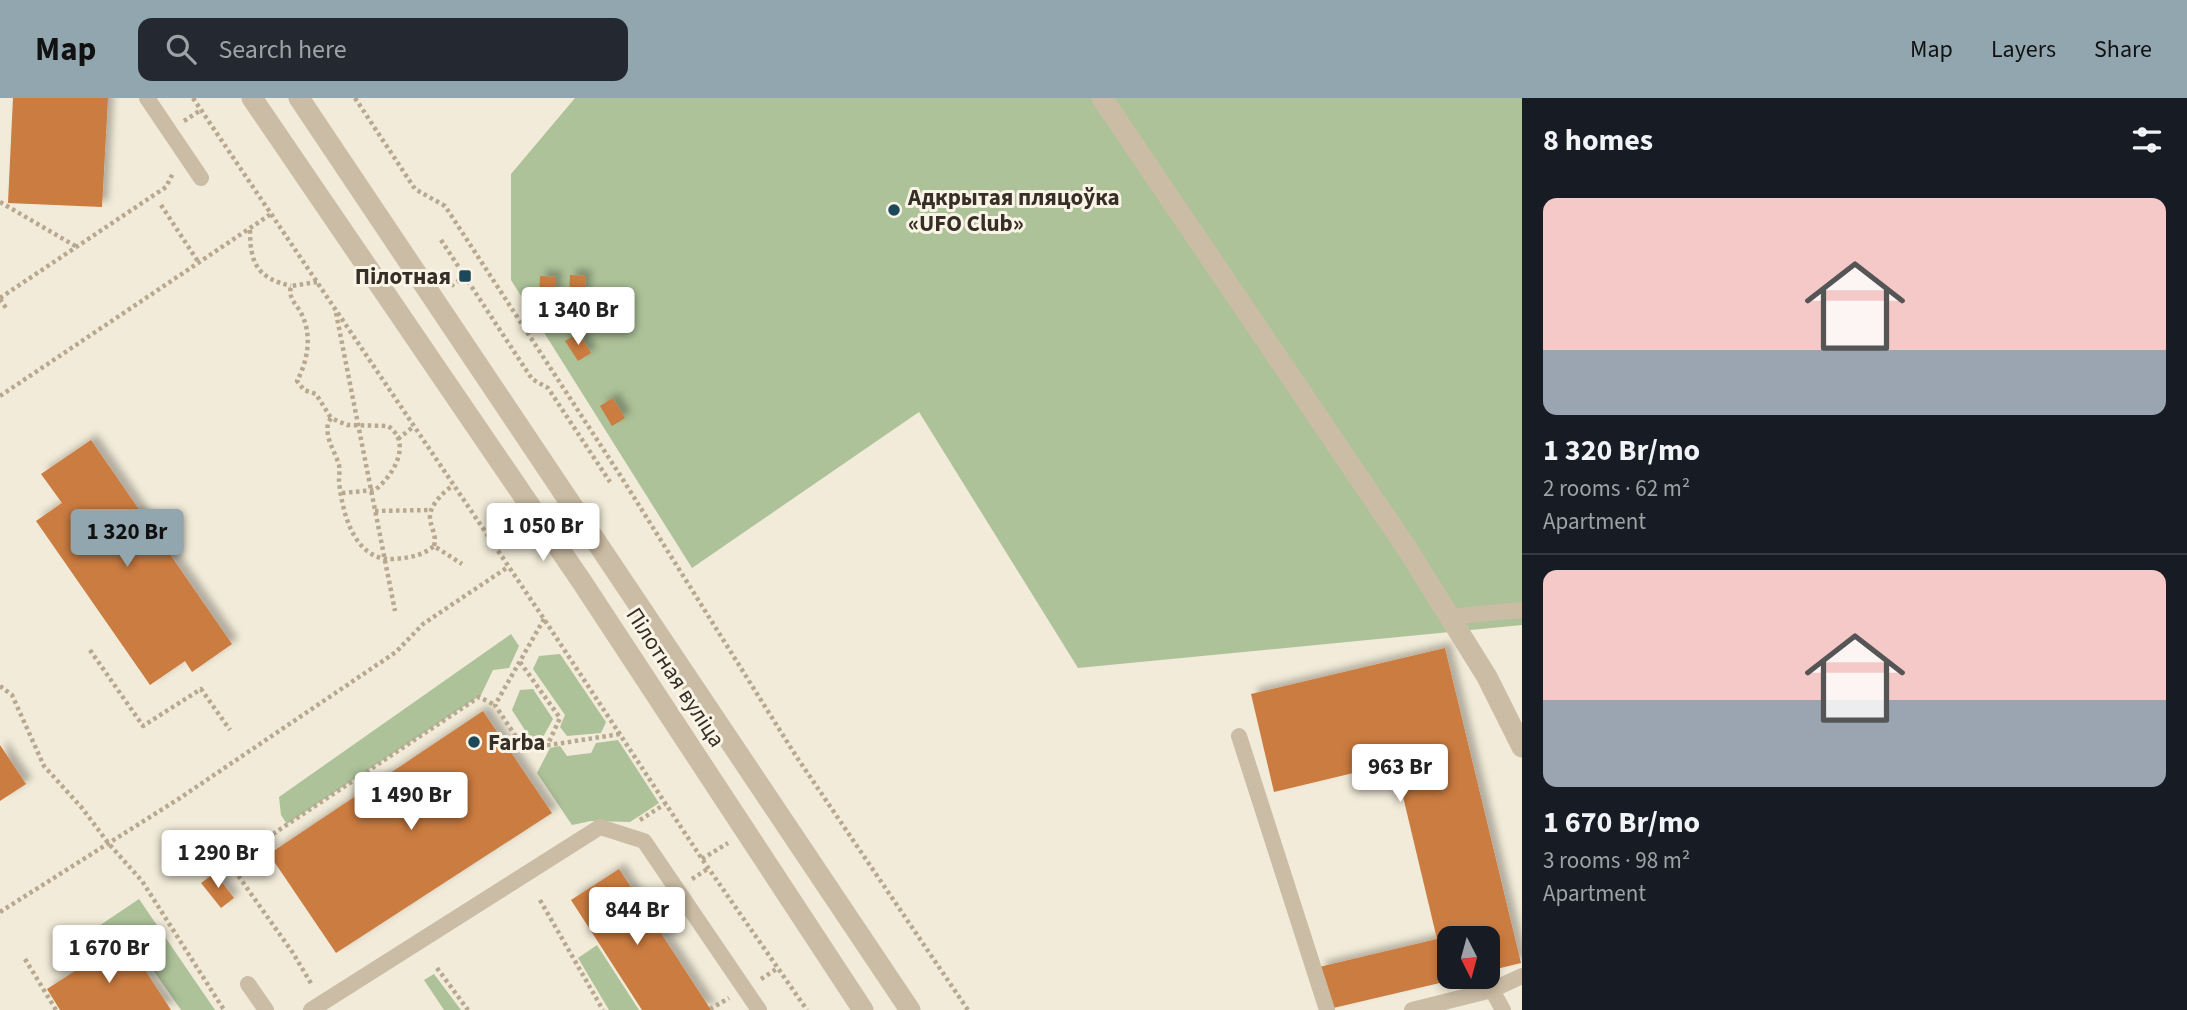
<!DOCTYPE html>
<html lang="en">
<head>
<meta charset="utf-8">
<style>
	body { margin:0; font-family:"Source Sans 3",sans-serif; background:#242831; color:#f1f3f6; height:100vh; display:flex; flex-direction:column; font-size:26px; white-space:nowrap }
	* { box-sizing:border-box; margin:0 }
	p { font-size:23px; color:#9ea1a6 }
	.icon { flex:none; width:38px; height:38px; fill:none; stroke:currentColor; stroke-width:2; stroke-linecap:round; stroke-linejoin:round }
	.map { position:relative; flex:1; overflow:hidden }
	.sheet { display:flex; flex-direction:column; background:#171b24; width:665px }
	.sheet>* { flex:none }
	.needle { width:46px; rotate:174deg }
	.buttons { position:absolute; left:1437px; top:828px; display:grid; gap:14px }
	.buttons a { display:grid; place-items:center; width:63px; height:63px; border-radius:14px; background:#171b24; box-shadow:0 4px 10px #0003; font-size:35px }
	.price { position:absolute; translate:-50% -60px; padding:0 16px; border-radius:7px; background:#fff; color:#222; font-size:23px; line-height:46px; filter:drop-shadow(0 2px 4px #0008) }
	.price::after { content:''; position:absolute; left:50%; top:42px; width:21px; height:16px; margin-left:-10px; background:inherit; clip-path:polygon(0 0,100% 0,50% 100%) }
	.price.on { background:#91a6af; color:#111 }
	ul { padding:0; list-style:none }
	li { display:grid; align-content:center; gap:14px; height:371px; padding:0 21px }
	li+li { border-top:2px solid #363941 }
	li span { display:grid; place-items:center; height:217px; border-radius:14px; color:#555 }
	li>.icon { margin-inline-start:auto }
	span .icon { width:126px; height:126px; fill:#fffc; stroke-width:1 }
	li b { font-size:30px }
	h2 { display:flex; justify-content:space-between; align-items:center; height:84px; padding:0 21px; font-size:30px }
	header { display:flex; align-items:center; gap:42px; box-sizing:border-box; height:98px; padding:0 35px; background:#91a6af; color:#111 }
	header strong { font-size:33px }
	nav { display:flex; gap:38px; margin-inline-start:auto; font-size:24px }
	.search { width:490px; height:63px; background:#242831; display:flex; align-items:center; gap:18px; box-sizing:border-box; padding:0 24px; border-radius:14px; color:#9ea1a6; font-size:26px }
	main { display:flex; flex:1; min-height:0 }
	.map>svg:first-child { display:block }
</style>
</head>
<body>
<header>
<strong>Map</strong>
<div class="search"><svg class="icon" aria-label="search" viewBox="0 0 24 24"><circle cx="10" cy="10" r="6"/><path d="M15 15l6 6"/></svg>Search here</div>
<nav><a>Map</a><a>Layers</a><a>Share</a></nav>
</header>
<main>
<div class="map">
<svg width="1522" height="912" viewBox="0 0 1522 912">
	<defs>
		<filter id="shadow"><feDropShadow dx="6" dy="-6" stdDeviation="3.5" flood-color="#0004"/></filter>
	</defs>
	<rect width="100%" height="100%" fill="#f2ebd9"/>
	<g fill="#adc299">
		<path d="M575,0H1522V527L1078,570L919,314L692,470L511,182V76Z"/>
		<path d="M511,536L519,548L509,570L493,572L481,597L287,726L281,717L279,699Z"/>
		<path d="M560,556L606,624L601,635L567,638L560,629L565,617L533,571L539,558Z"/>
		<path d="M533,591L553,621L543,639L530,640L512,612L520,592Z"/>
		<path d="M618,642L659,705L630,724L591,723L572,727L537,675L550,650L560,648L567,658L591,655L596,645Z"/>
		<path d="M139,801L215,912H181L128,836L91,861L78,842Z"/>
		<path d="M597,847L639,912H609L578,860Z"/>
		<path d="M434,876L461,912H444L424,882Z"/>
	</g>
	<g fill="#cb7b3f" filter="url(#shadow)">
		<path d="M13,0H108L102,109L8,105Z"/>
		<path d="M570,177L586,178L584,201H569Z"/>
		<path d="M540,178L556,179L555,203L539,202Z"/>
		<path d="M579,235L591,255L578,263L565,243Z"/>
		<path d="M613,300L625,320L612,328L600,308Z"/>
		<path d="M91,342L232,546L192,574L185,563L150,587L36,423L62,405L41,376Z"/>
		<path d="M1445,550L1521,865L1488,873V840H1449V878L1461,880L1329,911L1319,869L1437,841L1395,665L1274,694L1251,596Z"/>
		<path d="M483,613L552,715L336,855L269,756Z"/>
		<path d="M0,647L26,686L0,703Z"/>
		<path d="M619,771L644,809L711,912H642L571,802Z"/>
		<path d="M215,775L234,800L221,810L201,785Z"/>
		<path d="M125,841L171,912H60L47,891Z"/>
	</g>
	<g fill="none" stroke-linecap="round" stroke-linejoin="round">
		<g stroke="#b7a88f" stroke-width="4.5" stroke-dasharray="3.5 3.5" stroke-linecap="butt">
			<path d="M193,0L544,521L702,761L807,912"/>
			<path d="M355,0L415,91L445,108L620,377L796,658L968,912"/>
			<path d="M184,23L201,12"/>
			<path d="M0,104L77,149"/>
			<path d="M161,107L199,165"/>
			<path d="M250,132C250,165 257,180 291,188"/>
			<path d="M441,142L532,281L548,290L610,384"/>
			<path d="M317,184L291,188C288,199 295,205 300,213C313,236 308,262 297,283L304,292L316,296L331,320"/>
			<path d="M451,188L465,178"/>
			<path d="M0,200L166,89L173,75"/>
			<path d="M0,201L6,210"/>
			<path d="M336,215L395,513"/>
			<path d="M0,298L271,116"/>
			<path d="M398,341L414,328"/>
			<path d="M342,395L375,392C393,378 413,345 388,328L347,327L331,320L328,325C325,341 335,353 339,367C340,372 339,378 339,383C342,414 354,463 393,461C408,460 422,458 434,448L462,466"/>
			<path d="M375,413L431,412"/>
			<path d="M434,448C437,437 431,431 430,420C429,407 444,394 453,387"/>
			<path d="M544,521L495,607L524,651L620,636"/>
			<path d="M90,552L143,628L201,591L230,632"/>
			<path d="M520,564L560,620L548,646"/>
			<path d="M0,588L12,597L44,668L82,710L109,746L142,783L224,912"/>
			<path d="M640,722L665,706"/>
			<path d="M273,736L479,599L495,607"/>
			<path d="M210,738L293,855L312,887"/>
			<path d="M702,761L728,745"/>
			<path d="M692,781L709,770"/>
			<path d="M540,802L603,912"/>
			<path d="M644,809L660,800"/>
			<path d="M0,814L180,700L396,554L423,526L508,469"/>
			<path d="M65,834L87,866"/>
			<path d="M25,861L56,912"/>
			<path d="M437,870L468,912"/>
			<path d="M761,881L778,870"/>
			<path d="M710,911L729,900"/>
		</g>
		<g stroke="#cbbda5" stroke-width="16">
			<path d="M147,0L201,80"/>
			<path d="M1448,519L1522,512"/>
			<path d="M1239,638L1327,912"/>
			<path d="M248,886L266,912"/>
			<path d="M1492,892L1503,912"/>
			<path d="M311,912L600,729L644,743L759,912"/>
			<path d="M1412,912L1492,892L1522,878"/>
		</g>
		<g stroke="#cbbda5" stroke-width="21">
			<path d="M252,0L582,484L863,912"/>
			<path d="M299,0L910,912"/>
			<path d="M1102,0L1408,452L1487,579L1522,649"/>
		</g>
	</g>
	<g fill="#1b4959" stroke="#faf4e6" stroke-width="2.5">
		<circle cx="894" cy="112" r="7"/>
		<rect x="458" y="171" width="14" height="14" rx="3.5"/>
		<circle cx="474" cy="644" r="7"/>
	</g>
	<g text-anchor="middle" stroke-width="6" stroke-linejoin="round" paint-order="stroke">
		<g font-size="23" font-weight="bold" fill="#362e27" stroke="#faf4e6" text-anchor="start">
			<text x="908" y="107">Адкрытая пляцоўка<tspan x="908" dy="26">«UFO Club»</tspan></text>
			<text x="451" y="186" text-anchor="end">Пілотная</text>
			<text x="488" y="652">Farba</text>
		</g>
		<g font-size="23" fill="#362e27" stroke="#faf4e6">
			<text transform="translate(676 579) rotate(57)" y="8">Пілотная вуліца</text>
		</g>
	</g>
</svg>
<div class="buttons">
<a><svg class="needle" viewBox="-14 -14 28 28"><path d="M0-13l5 13h-10z" fill="#e53935"/><path d="M0 13l5-13h-10z" fill="#9ea1a6"/></svg></a>
</div>
<b class="price" style="left:578px;top:249px">1 340 Br</b>
<b class="price" style="left:543px;top:465px">1 050 Br</b>
<b class="price on" style="left:127px;top:471px">1 320 Br</b>
<b class="price" style="left:1400px;top:706px">963 Br</b>
<b class="price" style="left:411px;top:734px">1 490 Br</b>
<b class="price" style="left:218px;top:792px">1 290 Br</b>
<b class="price" style="left:637px;top:849px">844 Br</b>
<b class="price" style="left:109px;top:887px">1 670 Br</b>
</div>
<section class="sheet">
<h2>8 homes<svg class="icon" aria-label="filters" viewBox="0 0 24 24"><path d="M4 7h16M4 17h16"/><circle cx="9" cy="7" r="2"/><circle cx="15" cy="17" r="2"/></svg></h2>
<ul>
<li><span style="background:linear-gradient(#f6c9c9 70%,#9aa5b1 0)"><svg class="icon" aria-label="home" viewBox="0 0 24 24"><path d="M3 11l9-7 9 7M6 9v11h12V9"/></svg></span><div><b>1 320 Br/mo</b><p>2 rooms · 62 m²</p><p>Apartment</p></div></li>
<li><span style="background:linear-gradient(#f6c9c9 60%,#9aa5b1 0)"><svg class="icon" aria-label="home" viewBox="0 0 24 24"><path d="M3 11l9-7 9 7M6 9v11h12V9"/></svg></span><div><b>1 670 Br/mo</b><p>3 rooms · 98 m²</p><p>Apartment</p></div></li>
</ul>
</section>
</main>
</body>
</html>
